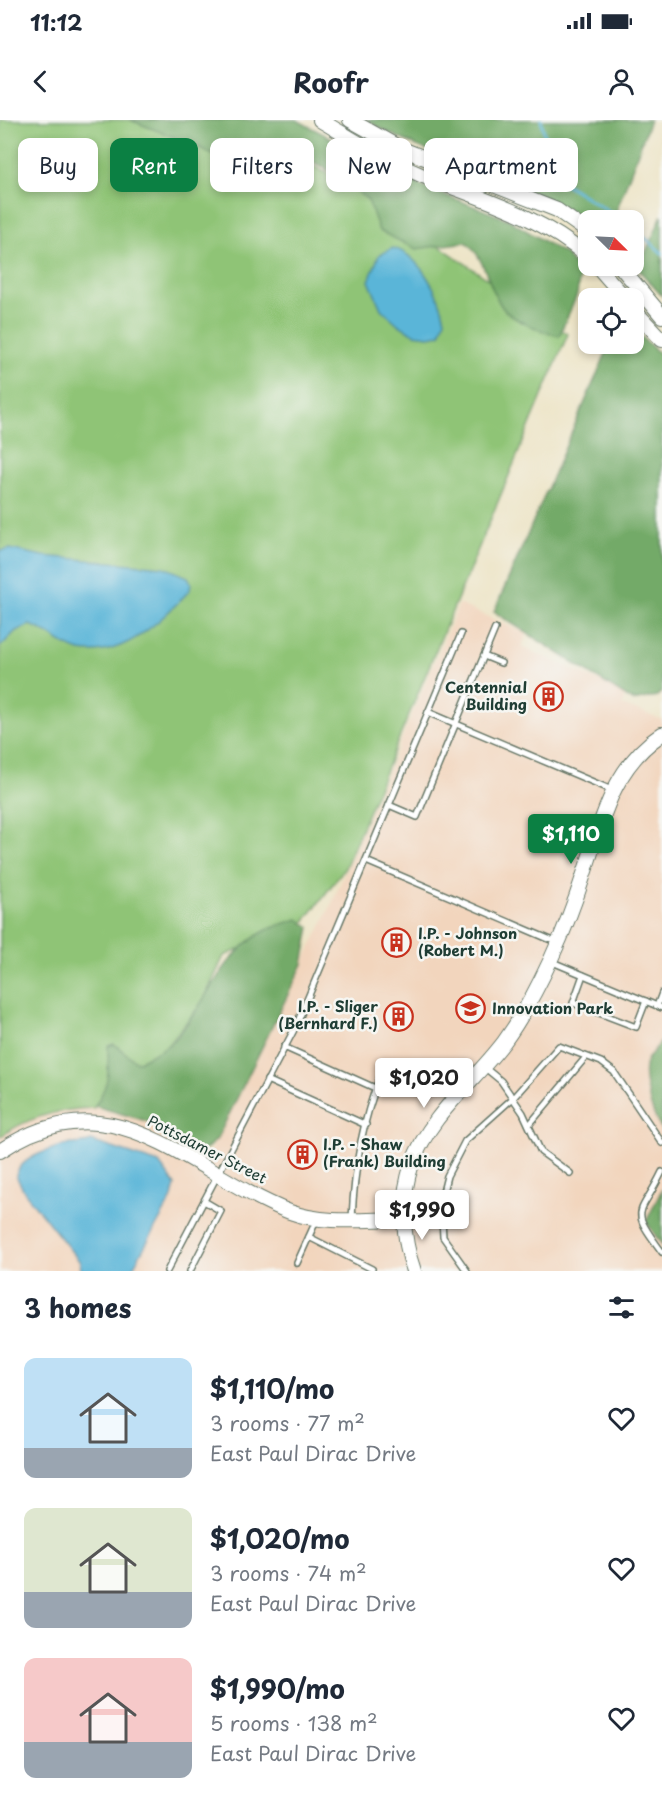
<!DOCTYPE html>
<html lang="en">
<head>
<meta charset="utf-8">
<style>
	body { margin:0; font-family:"Playpen Sans",sans-serif; background:#f2f2f3; color:#1f2937; height:100vh; display:flex; flex-direction:column; font-size:22px; white-space:nowrap }
	* { box-sizing:border-box; margin:0 }
	p { font-size:20px; color:#747a83 }
	.icon { flex:none; width:33px; height:33px; fill:none; stroke:currentColor; stroke-width:2; stroke-linecap:round; stroke-linejoin:round }
	.map { position:relative; height:1151px; overflow:hidden }
	.side { display:flex; flex-direction:column; background:#fff; flex:1 }
	.side>* { flex:none }
	.guide { position:absolute; left:18px; top:18px; width:627px; height:54px; display:flex; gap:12px }
	.needle { width:39px; rotate:114deg }
	.buttons { position:absolute; left:578px; top:90px; display:grid; gap:12px }
	.buttons a { display:grid; place-items:center; width:66px; height:66px; border-radius:12px; background:#fff; box-shadow:0 3px 9px #0003; font-size:30px }
	.price { position:absolute; translate:-50% -51px; padding:0 14px; border-radius:6px; background:#fff; color:#222; font-size:20px; line-height:39px; filter:drop-shadow(0 2px 3px #0008) }
	.price::after { content:''; position:absolute; left:50%; top:36px; width:18px; height:14px; margin-left:-9px; background:inherit; clip-path:polygon(0 0,100% 0,50% 100%) }
	.price.active { background:#0b8043; color:#fff }
	ul { padding:0; list-style:none }
	li { display:flex; align-items:center; gap:18px; height:150px; padding:0 24px }
	li span { display:grid; place-items:center; flex:none; width:168px; height:120px; border-radius:12px; color:#555 }
	li>.icon { margin-inline-start:auto }
	span .icon { width:72px; height:72px; fill:#fffc; stroke-width:1 }
	li b { font-size:26px }
	h2 { display:flex; justify-content:space-between; align-items:center; height:72px; padding:0 24px; font-size:26px }
	.tag { padding:0 21px; border-radius:12px; background:#fff; box-shadow:0 3px 9px #0003; font-size:21px; line-height:54px }
	.tag.active { background:#0b8043; color:#fff }
	.status { display:flex; justify-content:space-between; align-items:center; height:42px; padding:0 30px; background:#fff; direction:ltr }
	.status svg { height:16px; fill:currentColor }
	header { display:flex; justify-content:space-between; align-items:center; height:78px; padding:0 24px; background:#fff; font-size:27px; font-weight:700 }
	.map>svg:first-child { display:block }
</style>
</head>
<body>
<div class="status"><b>11:12</b><svg viewBox="0 0 49 12"><path d="M0 12V9h3v3zM5 12V6h3v6zM10 12V3h3v9zM15 12V0h3v12zM26 1h20v11H26zM47 4h2v5h-2z"/></svg></div>
<header><svg class="icon" aria-label="back" viewBox="0 0 24 24"><path d="M15 5l-7 7 7 7"/></svg>Roofr<svg class="icon" aria-label="person" viewBox="0 0 24 24"><circle cx="12" cy="8" r="4"/><path d="M4 21q1-7 8-7t8 7"/></svg></header>
<div class="map">
<svg width="662" height="1151" viewBox="0 0 662 1151">
	<rect width="100%" height="100%" fill="#f6f6f2"/>
	<filter id="ink" filterUnits="userSpaceOnUse"><feTurbulence type="fractalNoise" baseFrequency=".0167" numOctaves="2"/><feDisplacementMap in="SourceGraphic" scale="12" xChannelSelector="R" yChannelSelector="G"/><feConvolveMatrix kernelMatrix="1 2 1 2 8 2 1 2 1" color-interpolation-filters="sRGB"/></filter>
	<filter id="wash" filterUnits="userSpaceOnUse"><feTurbulence type="fractalNoise" baseFrequency=".008" numOctaves="4" result="noise"/><feDisplacementMap in="SourceGraphic" scale="24" xChannelSelector="R" yChannelSelector="G"/><feGaussianBlur stdDeviation="1.35" result="paint"/><feColorMatrix in="noise" values="0 0 0 0 0 0 0 0 0 0 0 0 0 0 0 0 0 1.4 0 .05"/><feComposite in="paint" operator="in"/></filter>
	<g filter="url(#wash)">
		<rect width="100%" height="100%" fill="#ede4c6"/>
		<path fill="#f2d5bd" d="M459,484L527,514L522,527L626,573L622,585L662,600V1151H0V1018L24,1002L76,988H94L141,1000L207,1038L329,790Z"/>
		<path fill="#8fc476" stroke="#578055" stroke-width="1.5" d="M0,0H221L352,66L568,214L345,748L304,802L224,836L202,883L154,942L122,946L94,988C61,989 27,997 0,1017Z"/>
		<g fill="#73aa67" stroke="#49744e" stroke-width="1.5">
			<path d="M130,0H297L422,66L509,100L565,134L580,151L577,175L559,216C544,212 510,200 502,187C488,166 485,137 466,122L416,129L379,111L368,80L325,48L303,37L285,39L269,51L249,53L196,26Z"/>
			<path d="M367,0H650L613,100H588V104C523,55 436,44 367,0Z"/>
			<path d="M662,95V176L638,149Z"/>
			<path d="M633,209L662,236V571L657,576L633,581L494,492L610,224H633Z"/>
			<path d="M298,799L310,807L303,844L217,1019L204,1031L198,1030L146,1001L95,986C111,960 108,954 108,926L114,924L137,942C148,936 164,930 173,921C206,886 219,837 263,812C273,806 287,803 298,799Z"/>
			<path d="M662,921V1010C653,997 639,956 647,940C650,934 657,927 662,921Z"/>
			<path d="M662,1069V1125L646,1102Z"/>
		</g>
		<g fill="#5ab5d8" stroke="#3c7986" stroke-width="1.5">
			<path d="M393,128C420,135 440,175 445,200L440,214L429,216L414,214L399,205L381,189L369,161L379,135Z"/>
			<path d="M10,429L43,436L164,447L188,457L191,463L190,470C163,499 124,539 80,531C62,527 48,510 30,505L16,511L0,527V431Z"/>
			<path d="M91,1021L159,1043L175,1065L172,1078L131,1151H81L80,1142L25,1073L16,1056C19,1037 55,1027 72,1024C79,1023 85,1024 91,1021Z"/>
		</g>
		<g fill="none" stroke-linecap="round" stroke-linejoin="round">
			<g stroke="#5ab5d8" stroke-width="3">
				<path d="M541,0L550,37L562,62L623,100"/>
				<path d="M633,107L662,133"/>
			</g>
		</g>
	</g>
	<g filter="url(#ink)">
		<g fill="none" stroke-linecap="round" stroke-linejoin="round">
			<defs>
				<g id="service">
					<path d="M484,536L501,543"/>
					<path d="M428,592L612,670"/>
					<path d="M389,685L417,697L495,509"/>
					<path d="M366,741L558,823"/>
					<path d="M550,841L662,888"/>
					<path d="M583,855L573,883L636,907L646,881"/>
					<path d="M657,886L662,873"/>
					<path d="M284,927L375,968"/>
					<path d="M484,947L501,961L523,993L541,1032L570,1053"/>
					<path d="M267,960L366,1005"/>
					<path d="M529,1005L586,937"/>
					<path d="M662,1052C640,1098 628,1086 662,1132"/>
					<path d="M352,1099C354,1052 362,1001 380,957"/>
					<path d="M309,1117L372,1149"/>
					<path d="M297,1143L316,1101"/>
					<path d="M167,1151L296,906L461,514"/>
					<path d="M190,1151L221,1091L204,1081"/>
					<path d="M467,1151L443,1117L441,1080L447,1056L465,1021L513,978L559,926L601,942L614,952L662,1023"/>
				</g>
				<g id="tertiary">
					<path d="M320,0C353,20 385,40 421,55C480,79 538,94 588,137"/>
					<path d="M350,0L402,29L557,90L588,112"/>
					<path d="M597,146L625,178"/>
					<path d="M620,146L662,196"/>
					<path d="M633,189L662,220"/>
					<path d="M0,1031C115,954 186,1051 290,1092C325,1105 367,1099 403,1099"/>
					<path d="M414,1151C402,1117 400,1079 412,1044C430,994 473,963 504,922C523,896 538,867 551,839C564,811 575,782 584,754C602,701 612,647 662,614"/>
				</g>
			</defs>
			<use href="#service" stroke="#677767" stroke-width="8"/>
			<use href="#tertiary" stroke="#677767" stroke-width="16"/>
			<use href="#service" stroke="#fff" stroke-width="5"/>
			<use href="#tertiary" stroke="#fff" stroke-width="14"/>
		</g>
	</g>
	<defs>
		<symbol id="building-ring" viewBox="-11 -11 22 22"><circle r="9.5" fill="#f6f6f2" stroke="#c8321e" stroke-width="1.5"/><path d="M-4-6H4V6H1V3H-1V6H-4ZM-2.5-4.3h1.7v1.8h-1.7ZM.8-4.3h1.7v1.8H.8ZM-2.5-1h1.7V.8h-1.7ZM.8-1h1.7V.8H.8Z" fill="#c8321e"/></symbol>
		<symbol id="university-ring" viewBox="-11 -11 22 22"><circle r="9.5" fill="#f6f6f2" stroke="#c8321e" stroke-width="1.5"/><path d="M0-5L7-2L0 1L-7-2ZM-4 1L0 2.5L4 1V4Q0 6-4 4Z" fill="#c8321e"/></symbol>
	</defs>
	<g fill-rule="evenodd">
		<use href="#building-ring" x="532" y="560" width="33" height="33"/>
		<use href="#building-ring" x="380" y="806" width="33" height="33"/>
		<use href="#university-ring" x="454" y="872" width="33" height="33"/>
		<use href="#building-ring" x="382" y="880" width="33" height="33"/>
		<use href="#building-ring" x="286" y="1018" width="33" height="33"/>
	</g>
	<g text-anchor="middle" stroke-width="5" stroke-linejoin="round" paint-order="stroke">
		<g font-size="15" font-weight="bold" fill="#1f3d34" stroke="#f6f6f2" text-anchor="start">
			<text x="527" y="573" text-anchor="end">Centennial<tspan x="527" dy="17">Building</tspan></text>
			<text x="418" y="819">I.P. - Johnson<tspan x="418" dy="17">(Robert M.)</tspan></text>
			<text x="378" y="892" text-anchor="end">I.P. - Sliger<tspan x="378" dy="17">(Bernhard F.)</tspan></text>
			<text x="492" y="894">Innovation Park</text>
			<text x="323" y="1030">I.P. - Shaw<tspan x="323" dy="17">(Frank) Building</tspan></text>
		</g>
		<g font-size="15" fill="#1f3d34" stroke="#f6f6f2">
			<text transform="translate(207 1030) rotate(27)" y="5">Pottsdamer Street</text>
		</g>
	</g>
</svg>
<div class="buttons">
<a><svg class="needle" viewBox="-14 -14 28 28"><path d="M0-13l5 13h-10z" fill="#e53935"/><path d="M0 13l5-13h-10z" fill="#747a83"/></svg></a>
<a><svg class="icon" aria-label="locate" viewBox="0 0 24 24"><circle cx="12" cy="12" r="6"/><path d="M12 2v4M12 18v4M2 12h4M18 12h4"/></svg></a>
</div>
<b class="price active" style="left:571px;top:745px">$1,110</b>
<b class="price" style="left:424px;top:989px">$1,020</b>
<b class="price" style="left:422px;top:1121px">$1,990</b>
<div class="guide">
<a class="tag">Buy</a>
<a class="tag active">Rent</a>
<a class="tag">Filters</a>
<a class="tag">New</a>
<a class="tag">Apartment</a>
</div>
</div>
<section class="side">
<h2>3 homes<svg class="icon" aria-label="filters" viewBox="0 0 24 24"><path d="M4 7h16M4 17h16"/><circle cx="9" cy="7" r="2"/><circle cx="15" cy="17" r="2"/></svg></h2>
<ul>
<li><span style="background:linear-gradient(#bfe0f5 75%,#9aa5b1 0)"><svg class="icon" aria-label="home" viewBox="0 0 24 24"><path d="M3 11l9-7 9 7M6 9v11h12V9"/></svg></span><div><b>$1,110/mo</b><p>3 rooms · 77 m²</p><p>East Paul Dirac Drive</p></div><svg class="icon" aria-label="heart" viewBox="0 0 24 24"><path d="M12 20l-8-8c-3-5 5-10 8-4 3-6 11-1 8 4z"/></svg></li>
<li><span style="background:linear-gradient(#dfe7d0 70%,#9aa5b1 0)"><svg class="icon" aria-label="home" viewBox="0 0 24 24"><path d="M3 11l9-7 9 7M6 9v11h12V9"/></svg></span><div><b>$1,020/mo</b><p>3 rooms · 74 m²</p><p>East Paul Dirac Drive</p></div><svg class="icon" aria-label="heart" viewBox="0 0 24 24"><path d="M12 20l-8-8c-3-5 5-10 8-4 3-6 11-1 8 4z"/></svg></li>
<li><span style="background:linear-gradient(#f6c9c9 70%,#9aa5b1 0)"><svg class="icon" aria-label="home" viewBox="0 0 24 24"><path d="M3 11l9-7 9 7M6 9v11h12V9"/></svg></span><div><b>$1,990/mo</b><p>5 rooms · 138 m²</p><p>East Paul Dirac Drive</p></div><svg class="icon" aria-label="heart" viewBox="0 0 24 24"><path d="M12 20l-8-8c-3-5 5-10 8-4 3-6 11-1 8 4z"/></svg></li>
</ul>
</section>
</body>
</html>
